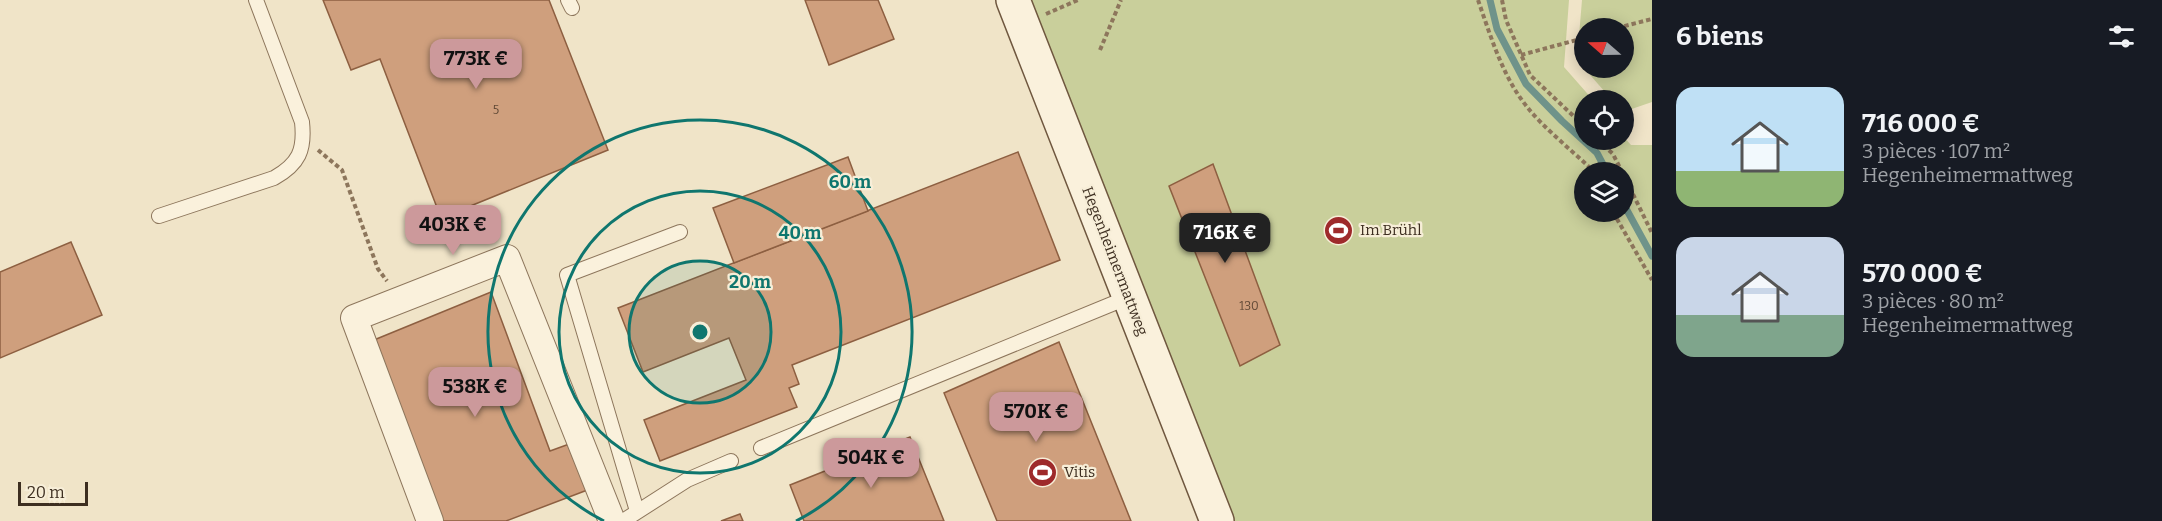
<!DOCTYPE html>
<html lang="fr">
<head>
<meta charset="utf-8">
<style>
	body { margin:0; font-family:Bitter,serif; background:#242831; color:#f1f3f6; height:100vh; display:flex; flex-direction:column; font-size:22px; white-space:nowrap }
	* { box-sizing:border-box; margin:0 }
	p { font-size:20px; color:#9ea1a6 }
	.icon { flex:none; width:33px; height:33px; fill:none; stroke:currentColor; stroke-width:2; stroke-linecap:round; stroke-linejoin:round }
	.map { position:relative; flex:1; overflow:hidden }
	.drawer { display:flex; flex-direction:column; background:#171b24; width:510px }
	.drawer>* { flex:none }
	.needle { width:39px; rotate:290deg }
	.fabs { position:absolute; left:1574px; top:18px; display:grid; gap:12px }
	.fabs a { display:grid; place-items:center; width:60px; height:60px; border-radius:50%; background:#171b24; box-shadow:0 3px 15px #0003; font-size:30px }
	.scale { position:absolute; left:18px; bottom:15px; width:70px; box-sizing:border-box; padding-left:6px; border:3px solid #3d2e20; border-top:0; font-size:16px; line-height:21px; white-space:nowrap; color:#3d2e20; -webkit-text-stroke:4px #f7eed8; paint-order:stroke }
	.price { position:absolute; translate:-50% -51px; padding:0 14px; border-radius:12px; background:#cc999b; color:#111; font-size:20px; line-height:39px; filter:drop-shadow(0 2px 3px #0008) }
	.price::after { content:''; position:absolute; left:50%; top:36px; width:18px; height:14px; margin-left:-9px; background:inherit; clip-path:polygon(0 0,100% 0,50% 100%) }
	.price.active { background:#222; color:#fff }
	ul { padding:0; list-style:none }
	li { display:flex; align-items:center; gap:18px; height:150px; padding:0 24px }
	li span { display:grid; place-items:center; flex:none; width:168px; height:120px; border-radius:18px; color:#555 }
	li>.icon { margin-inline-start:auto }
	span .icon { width:72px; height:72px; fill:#fffc; stroke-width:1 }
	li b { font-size:26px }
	h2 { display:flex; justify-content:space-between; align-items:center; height:72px; padding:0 24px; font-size:26px }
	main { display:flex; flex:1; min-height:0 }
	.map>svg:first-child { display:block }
</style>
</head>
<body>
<main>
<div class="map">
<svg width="1652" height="521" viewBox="0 0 1652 521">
	<rect width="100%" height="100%" fill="#f0e4c8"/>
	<g fill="#c9cf9b" fill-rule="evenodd">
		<path d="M1013,0H1569L1564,67L1593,100H1584V140H1623V136L1631,145H1652V521H1217ZM1584,172H1623V212H1584Z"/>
		<path d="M1582,0H1652V102L1623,112V100H1612L1577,60ZM1584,28H1623V68H1584Z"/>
	</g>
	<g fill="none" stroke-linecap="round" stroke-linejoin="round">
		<g stroke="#6f938a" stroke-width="7">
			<path d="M1490,0L1497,29L1526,84L1562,121L1597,153L1607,172"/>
			<path d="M1623,203L1652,256"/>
		</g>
	</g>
	<g fill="#cf9f7d" stroke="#8d5f41" stroke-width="1.5">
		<path d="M323,0H549L608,150L441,218L380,59L351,70Z"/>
		<path d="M805,0H878L894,39L829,65Z"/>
		<path d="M1018,152L1060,260L792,365L799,384L789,388L797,407L660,461L644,420L746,380L729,338L643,372L618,308Z"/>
		<path d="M848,157L868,211L734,263L713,208Z"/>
		<path d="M1213,164L1280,345L1240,366L1169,186Z"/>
		<path d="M71,242L102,315L0,358V272Z"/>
		<path d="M491,292L550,451L572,443L590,489L506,521H437L427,495L433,493L374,340Z"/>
		<path d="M1059,342L1131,521H997L944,393Z"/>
		<path d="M910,437L944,521H804L790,485Z"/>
		<path d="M740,514L743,521H721Z"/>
	</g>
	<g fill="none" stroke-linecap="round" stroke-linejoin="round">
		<defs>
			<g id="lane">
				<path d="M568,0L572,8"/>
				<path d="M159,216L274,178C299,164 305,150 302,122L256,0"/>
				<path d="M761,448L1129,297"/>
				<path d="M637,511L567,275L680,232"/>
				<path d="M623,521L687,480L731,461"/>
			</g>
			<path id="street" d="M430,521L354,318L507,258L612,521"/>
			<path id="secondary" d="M1013,0L1217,521"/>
		</defs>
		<use href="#lane" stroke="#8d765c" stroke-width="16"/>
		<use href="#street" stroke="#8d765c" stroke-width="28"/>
		<use href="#secondary" stroke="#6f573f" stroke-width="36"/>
		<g stroke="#8d765c" stroke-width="4" stroke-dasharray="4.5 3" stroke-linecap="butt">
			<path d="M1478,0C1491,37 1503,78 1528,108C1544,128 1569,148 1588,166L1592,172"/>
			<path d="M1502,0L1506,20L1530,75L1584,126"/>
			<path d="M1046,14L1078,0"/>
			<path d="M1617,28L1652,19"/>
			<path d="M1100,50L1121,0"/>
			<path d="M1521,55L1584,38"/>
			<path d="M1598,140L1613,154L1622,172"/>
			<path d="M318,150L342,170L378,269L387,281"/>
			<path d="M1623,174L1652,233"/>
			<path d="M1613,212L1652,280"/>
		</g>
		<use href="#lane" stroke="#faf1dc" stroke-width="14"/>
		<use href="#street" stroke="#faf1dc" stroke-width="26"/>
		<use href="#secondary" stroke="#faf1dc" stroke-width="33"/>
	</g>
	<circle cx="700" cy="332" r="71" fill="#0f766e" fill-opacity=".12"/>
	<g fill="none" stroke="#0f766e" stroke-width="3">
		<circle cx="700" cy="332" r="71"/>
		<circle cx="700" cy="332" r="141"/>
		<path d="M604 521A212 212 0 1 1 796 521"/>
	</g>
	<defs>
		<symbol id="stadium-disc" viewBox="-11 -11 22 22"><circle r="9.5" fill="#9e2a2b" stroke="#f7eed8"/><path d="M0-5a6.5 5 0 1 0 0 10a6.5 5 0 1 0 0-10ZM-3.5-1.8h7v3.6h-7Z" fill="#fff"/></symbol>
	</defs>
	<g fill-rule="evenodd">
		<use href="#stadium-disc" x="1322" y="214" width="33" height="33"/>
		<use href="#stadium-disc" x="1026" y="456" width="33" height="33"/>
	</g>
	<g text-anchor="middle" stroke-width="4.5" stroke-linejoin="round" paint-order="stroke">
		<g font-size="12" fill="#624a37">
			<text x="496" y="114">5</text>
			<text x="1249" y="310">130</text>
		</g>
		<g font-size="15" fill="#3d2e20" stroke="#f7eed8" text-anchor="start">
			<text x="1360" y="235">Im Brühl</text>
			<text x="1064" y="477">Vitis</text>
		</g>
		<g font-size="15" fill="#3d2e20" stroke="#f7eed8">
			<text transform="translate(1115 261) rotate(69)" y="5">Hegenheimermattweg</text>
		</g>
	</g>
	<circle cx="700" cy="332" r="9" fill="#0f766e" stroke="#f7eed8" stroke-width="3"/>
	<g font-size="18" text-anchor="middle" font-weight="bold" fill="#0f766e" stroke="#f7eed8" stroke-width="4.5" stroke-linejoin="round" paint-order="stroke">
		<text x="850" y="188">60 m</text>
		<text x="800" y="239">40 m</text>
		<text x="750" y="288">20 m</text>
	</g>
</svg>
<div class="fabs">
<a><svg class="needle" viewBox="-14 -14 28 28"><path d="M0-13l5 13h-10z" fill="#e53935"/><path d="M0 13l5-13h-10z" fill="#9ea1a6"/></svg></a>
<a><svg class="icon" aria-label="locate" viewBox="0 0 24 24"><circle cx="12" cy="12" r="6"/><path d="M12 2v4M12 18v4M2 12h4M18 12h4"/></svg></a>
<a><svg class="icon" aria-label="layers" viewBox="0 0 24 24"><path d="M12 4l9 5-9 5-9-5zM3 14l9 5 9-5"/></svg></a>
</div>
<div class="scale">20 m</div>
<b class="price" style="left:476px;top:90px">773K €</b>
<b class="price" style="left:453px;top:256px">403K €</b>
<b class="price active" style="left:1225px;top:264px">716K €</b>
<b class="price" style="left:475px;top:418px">538K €</b>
<b class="price" style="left:1036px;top:443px">570K €</b>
<b class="price" style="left:871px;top:489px">504K €</b>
</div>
<section class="drawer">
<h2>6 biens<svg class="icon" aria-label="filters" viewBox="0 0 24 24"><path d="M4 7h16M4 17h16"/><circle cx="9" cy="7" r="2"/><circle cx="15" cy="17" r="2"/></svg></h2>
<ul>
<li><span style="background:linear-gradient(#bfe0f5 70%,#8fb573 0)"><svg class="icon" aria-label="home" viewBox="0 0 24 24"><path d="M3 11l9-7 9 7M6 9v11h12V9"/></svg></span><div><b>716 000 €</b><p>3 pièces · 107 m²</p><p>Hegenheimermattweg</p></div></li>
<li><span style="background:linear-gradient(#c9d6e8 65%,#7fa58c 0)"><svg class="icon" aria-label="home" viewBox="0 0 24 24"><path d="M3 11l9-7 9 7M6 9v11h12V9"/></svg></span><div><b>570 000 €</b><p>3 pièces · 80 m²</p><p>Hegenheimermattweg</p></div></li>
</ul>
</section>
</main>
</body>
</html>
